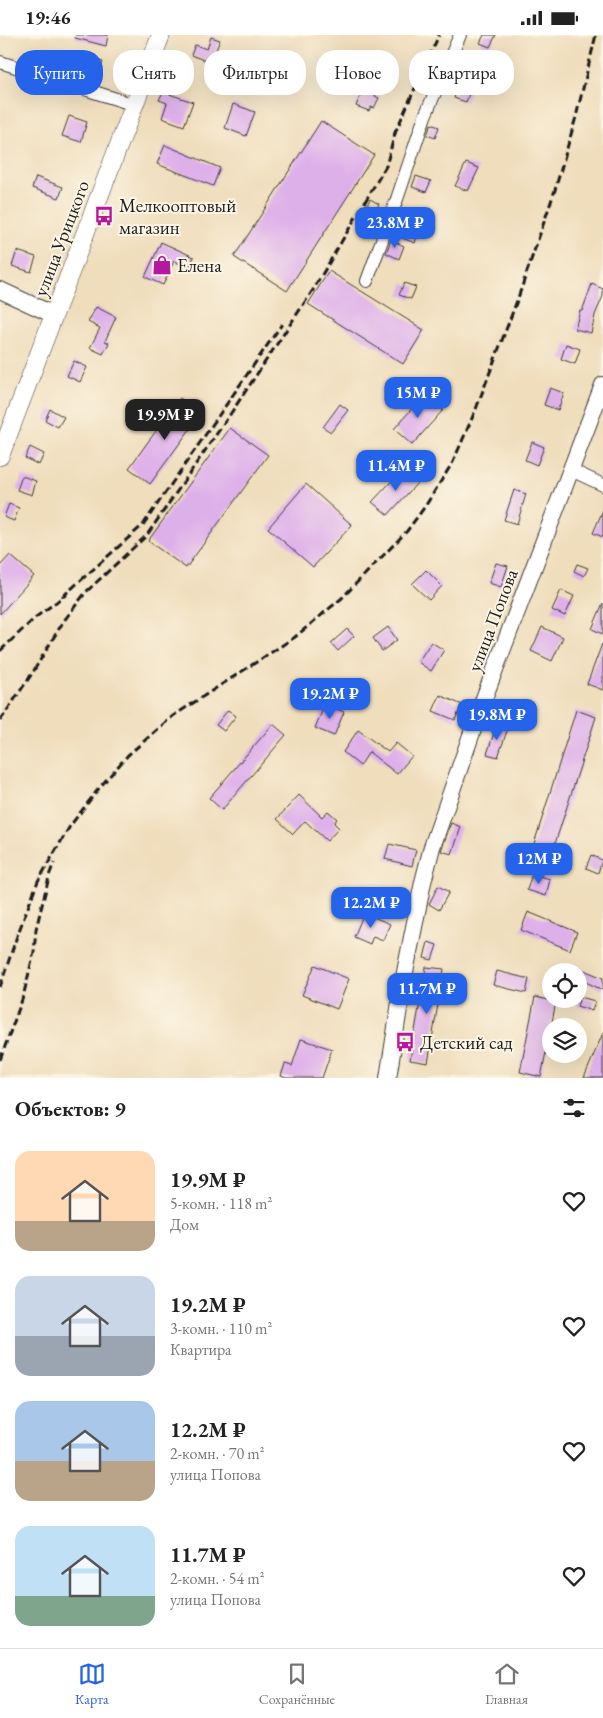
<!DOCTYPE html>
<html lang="ru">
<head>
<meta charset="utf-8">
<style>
	body { margin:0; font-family:"EB Garamond",serif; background:#f6f6f6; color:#222; height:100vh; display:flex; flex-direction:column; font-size:19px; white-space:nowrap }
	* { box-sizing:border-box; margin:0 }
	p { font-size:16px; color:#767676 }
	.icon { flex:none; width:28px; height:28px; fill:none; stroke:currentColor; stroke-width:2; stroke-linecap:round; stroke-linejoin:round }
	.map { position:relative; height:1043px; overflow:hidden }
	.drawer { display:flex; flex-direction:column; background:#fff; flex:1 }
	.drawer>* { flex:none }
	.banner { position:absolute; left:15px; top:15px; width:574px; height:45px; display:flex; gap:10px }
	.tools { position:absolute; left:542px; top:928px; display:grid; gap:10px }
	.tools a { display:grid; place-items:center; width:45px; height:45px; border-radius:50%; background:#fff; box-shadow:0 5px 20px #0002; font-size:25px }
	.price { position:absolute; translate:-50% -42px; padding:0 11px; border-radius:10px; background:#2563eb; color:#fff; font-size:16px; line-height:32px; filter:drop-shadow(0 1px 2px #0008) }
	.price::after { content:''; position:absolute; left:50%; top:30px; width:15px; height:11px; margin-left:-8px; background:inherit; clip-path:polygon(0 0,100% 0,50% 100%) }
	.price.current { background:#222; color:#fff }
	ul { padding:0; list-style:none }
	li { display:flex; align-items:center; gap:15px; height:125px; padding:0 15px }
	li span { display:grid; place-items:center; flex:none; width:140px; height:100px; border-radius:15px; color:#555 }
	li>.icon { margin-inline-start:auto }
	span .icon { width:60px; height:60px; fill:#fffc; stroke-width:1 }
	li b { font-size:21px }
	h2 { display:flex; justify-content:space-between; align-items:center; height:60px; padding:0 15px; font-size:21px }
	.tag { padding:0 18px; border-radius:20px; background:#fff; box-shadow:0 5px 20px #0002; font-size:18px; line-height:45px }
	.tag.current { background:#2563eb; color:#fff }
	.status { display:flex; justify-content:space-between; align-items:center; height:35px; padding:0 25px; background:#fff; direction:ltr }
	.status svg { height:14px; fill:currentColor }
	.menu { display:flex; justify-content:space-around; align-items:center; height:70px; border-top:1px solid #e0e0e0; background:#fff; font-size:14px; color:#767676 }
	.menu a { display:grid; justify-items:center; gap:2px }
	.menu .current { color:#2563eb }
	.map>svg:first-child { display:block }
</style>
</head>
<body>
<div class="status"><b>19:46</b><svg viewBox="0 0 49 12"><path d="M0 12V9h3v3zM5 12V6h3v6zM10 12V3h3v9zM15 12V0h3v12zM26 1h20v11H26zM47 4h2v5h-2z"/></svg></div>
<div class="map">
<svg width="603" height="1043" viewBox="0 0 603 1043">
	<rect width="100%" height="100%" fill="#fcf5e5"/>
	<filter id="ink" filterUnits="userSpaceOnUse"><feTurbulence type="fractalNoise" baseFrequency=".02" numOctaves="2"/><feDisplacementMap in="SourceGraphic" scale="10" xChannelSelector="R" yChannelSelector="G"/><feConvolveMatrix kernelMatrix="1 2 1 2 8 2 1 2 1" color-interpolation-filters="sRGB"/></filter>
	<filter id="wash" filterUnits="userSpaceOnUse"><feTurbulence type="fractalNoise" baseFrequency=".0096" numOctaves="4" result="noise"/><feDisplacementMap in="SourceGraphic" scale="20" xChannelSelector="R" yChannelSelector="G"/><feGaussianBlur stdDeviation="1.12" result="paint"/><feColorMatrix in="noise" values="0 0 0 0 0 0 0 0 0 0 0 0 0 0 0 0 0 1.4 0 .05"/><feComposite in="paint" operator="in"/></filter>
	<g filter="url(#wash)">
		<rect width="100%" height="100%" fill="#efddbb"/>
		<g id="blocks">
			<g fill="#deb0ea">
				<path d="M76,0H108L106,11L75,3Z"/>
				<path d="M484,0H496L490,12L480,8Z"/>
				<path d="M211,2L220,5L211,28L191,20L195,10L207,14Z"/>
				<path d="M380,21L392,25L375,61L379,63L374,73L371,72L369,76L356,71L366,48H368Z"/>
				<path d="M88,22L103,27L98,42L83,37Z"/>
				<path d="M250,23L262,27L258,37L246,33Z"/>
				<path d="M470,26L490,35L485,47L475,43L466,67L454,63L462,40Z"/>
				<path d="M163,57L193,67L184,91L162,83L167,68L159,65Z"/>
				<path d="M233,69L255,77L246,101L225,93Z"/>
				<path d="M69,81L87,87L81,107L62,101Z"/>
				<path d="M321,86L374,120L287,256L234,222Z"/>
				<path d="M431,89L439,92L435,103L427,100Z"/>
				<path d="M165,110L220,133L213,151L157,129Z"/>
				<path d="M466,128L479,133L468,156L455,151Z"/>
				<path d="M416,141L431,146L426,157L412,152Z"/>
				<path d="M36,142L63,152L59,163L32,153Z"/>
				<path d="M370,164L379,169L370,187L361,183Z"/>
				<path d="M406,190L419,195L415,208L402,203Z"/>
				<path d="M391,205L404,211L399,224L386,218Z"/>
				<path d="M161,207L194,222L189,233L174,226L163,250L145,242Z"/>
				<path d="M17,216L36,222L31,237L12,231Z"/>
				<path d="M329,236L424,295L403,329L308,269Z"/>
				<path d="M404,248L416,252L411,264L399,260Z"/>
				<path d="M592,249L603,254V261L595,280L591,298L575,294L580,275L582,276Z"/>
				<path d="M96,272L116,282L105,306L109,308L103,319L90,313L100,293L88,287Z"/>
				<path d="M566,309L580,314L575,329L561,324Z"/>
				<path d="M74,326L87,332L80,347L67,341Z"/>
				<path d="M550,353L564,358L558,375L544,370Z"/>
				<path d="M425,359L443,375L412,410L394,394Z"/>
				<path d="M180,363L201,379L150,449L129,433Z"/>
				<path d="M340,369L348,375L331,397L323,392Z"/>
				<path d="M50,374L64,382L58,392L45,385Z"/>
				<path d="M230,393L268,420L186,533L148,506Z"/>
				<path d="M532,407L544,412L537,430L525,425Z"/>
				<path d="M30,412L44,419L39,430L25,423Z"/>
				<path d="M404,433L419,446L388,480L372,467Z"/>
				<path d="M22,441L36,446L32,460L17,455Z"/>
				<path d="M306,449L352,490L313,532L268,493Z"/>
				<path d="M514,455L526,459L517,489L504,485Z"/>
				<path d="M9,469L19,473L14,486L4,482Z"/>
				<path d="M603,475V502L593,498Z"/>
				<path d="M10,520L34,541L0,579V531Z"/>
				<path d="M496,528L508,531L501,552L489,548Z"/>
				<path d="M577,529L588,533L584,541L574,536Z"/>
				<path d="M426,535L442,551L429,565L412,549Z"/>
				<path d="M561,555L574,561L565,581L552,575Z"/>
				<path d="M603,568V599L592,594Z"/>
				<path d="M388,592L397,605L382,616L373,603Z"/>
				<path d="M542,592L563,602L552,626L531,616Z"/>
				<path d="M347,594L354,601L338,616L331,608Z"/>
				<path d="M431,607L444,615L431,636L418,627Z"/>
				<path d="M602,609H603V655L587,649Z"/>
				<path d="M440,660L462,670L455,685L433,676Z"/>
				<path d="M325,669L344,677L334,701L315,693Z"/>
				<path d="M228,675L236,681L224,696L216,690Z"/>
				<path d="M576,675L596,682L552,818L533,812Z"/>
				<path d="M273,689L286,700L222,775L209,763Z"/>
				<path d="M497,689L508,693L498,722L487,719Z"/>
				<path d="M358,695L388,717L396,708L412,721L397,739L369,717L360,731L343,717Z"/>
				<path d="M299,760L322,782L328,776L337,784L334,788L339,793L327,806L305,786L293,799L277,784Z"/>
				<path d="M451,788L461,792L452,819L441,816Z"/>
				<path d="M389,809L416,815L412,831L385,824Z"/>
				<path d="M591,820L602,825L598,838L586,833Z"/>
				<path d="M532,839L550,844L546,861L527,855Z"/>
				<path d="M438,851L449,857L439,875L429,869Z"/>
				<path d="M528,877L577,897L570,915L521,895Z"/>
				<path d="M364,878L390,889L383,905L373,901L370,909L354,902Z"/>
				<path d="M428,907L437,910L432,925L424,923Z"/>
				<path d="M315,930L349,944L337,974L302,960Z"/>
				<path d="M426,932L444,934L428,1028L410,1025Z"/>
				<path d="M579,933L603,943V955L579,944Z"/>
				<path d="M497,936L529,944L526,958L493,950Z"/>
				<path d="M535,962L556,967L541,1042L520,1037Z"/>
				<path d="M580,962L595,966L592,976L577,971Z"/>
				<path d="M603,998V1043H584Z"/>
				<path d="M301,1004L332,1014L322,1043H286L281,1041L285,1029L292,1031Z"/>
			</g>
		</g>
	</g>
	<g filter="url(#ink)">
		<use href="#blocks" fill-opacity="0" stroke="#3c3934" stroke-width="1"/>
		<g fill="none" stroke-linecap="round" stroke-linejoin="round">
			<defs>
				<g id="minor">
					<path d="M0,27L135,70"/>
					<path d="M367,246L397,164L425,81L460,0"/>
					<path d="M571,435L603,450"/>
				</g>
				<g id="tertiary">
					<path d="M0,255L54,280"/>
					<path d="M388,1043L404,942L423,847L432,812L483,666L603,350"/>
				</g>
				<path id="secondary" d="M0,421L161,0"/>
			</defs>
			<use href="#minor" stroke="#3c3934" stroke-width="14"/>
			<use href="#tertiary" stroke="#3c3934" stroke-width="18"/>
			<use href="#secondary" stroke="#3c3934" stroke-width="19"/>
			<use href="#minor" stroke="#fff" stroke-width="12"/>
			<use href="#tertiary" stroke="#fff" stroke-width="16"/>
			<use href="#secondary" stroke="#fff" stroke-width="18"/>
			<g stroke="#1c1c1c" stroke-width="3" stroke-dasharray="8 4" stroke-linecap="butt">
				<path d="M394,100L439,0"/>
				<path d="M62,562L143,490L282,289"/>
				<path d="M0,616L36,582L67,559"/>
				<path d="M0,686L33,637L63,587L86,557L147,500L231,378L313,255L386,131L396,95"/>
				<path d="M0,952L17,901L38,846L70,791L100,752L128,720L173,681L295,602L342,563L407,496L426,470L453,427L476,374L518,263L555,155L576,82L596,0"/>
				<path d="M0,1025L23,962L34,917L36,894L50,838L54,828"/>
			</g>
		</g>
	</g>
	<defs>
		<symbol id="bus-bare" viewBox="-9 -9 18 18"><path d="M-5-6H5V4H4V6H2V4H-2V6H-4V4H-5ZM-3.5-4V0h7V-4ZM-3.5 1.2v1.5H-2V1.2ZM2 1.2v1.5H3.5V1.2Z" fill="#b5179e" stroke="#fcf5e5" stroke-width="2.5" paint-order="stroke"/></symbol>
		<symbol id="shop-bare" viewBox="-9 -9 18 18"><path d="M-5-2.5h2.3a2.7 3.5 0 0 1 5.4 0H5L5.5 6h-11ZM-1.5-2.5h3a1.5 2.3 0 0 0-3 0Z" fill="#b5179e" stroke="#fcf5e5" stroke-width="2.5" paint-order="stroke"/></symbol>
	</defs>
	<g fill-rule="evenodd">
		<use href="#bus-bare" x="90" y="167" width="28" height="28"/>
		<use href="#shop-bare" x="148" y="216" width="28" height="28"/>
		<use href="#bus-bare" x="391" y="993" width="28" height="28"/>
	</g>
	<g text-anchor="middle" stroke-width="4" stroke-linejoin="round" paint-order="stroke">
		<g font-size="19" fill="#1c1c1c" stroke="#fcf5e5" text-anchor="start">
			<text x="119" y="177">Мелкооптовый<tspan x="119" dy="22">магазин</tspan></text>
			<text x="177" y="237">Елена</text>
			<text x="420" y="1014">Детский сад</text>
		</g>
		<g font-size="19" fill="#1c1c1c" stroke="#fcf5e5">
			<text transform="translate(61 203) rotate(-69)" y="7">улица Урицкого</text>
			<text transform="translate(492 585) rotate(-69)" y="7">улица Попова</text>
		</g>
	</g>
</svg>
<div class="tools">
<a><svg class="icon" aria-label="locate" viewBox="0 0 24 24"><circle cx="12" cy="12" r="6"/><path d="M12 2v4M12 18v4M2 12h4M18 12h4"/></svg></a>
<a><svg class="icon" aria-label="layers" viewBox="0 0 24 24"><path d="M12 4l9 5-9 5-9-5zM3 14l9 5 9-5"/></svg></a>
</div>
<b class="price" style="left:395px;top:214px">23.8M ₽</b>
<b class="price" style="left:418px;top:384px">15M ₽</b>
<b class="price current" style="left:165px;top:406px">19.9M ₽</b>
<b class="price" style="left:396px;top:457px">11.4M ₽</b>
<b class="price" style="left:330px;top:685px">19.2M ₽</b>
<b class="price" style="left:497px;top:706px">19.8M ₽</b>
<b class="price" style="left:539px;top:850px">12M ₽</b>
<b class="price" style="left:371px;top:894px">12.2M ₽</b>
<b class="price" style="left:427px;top:980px">11.7M ₽</b>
<div class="banner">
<a class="tag current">Купить</a>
<a class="tag">Снять</a>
<a class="tag">Фильтры</a>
<a class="tag">Новое</a>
<a class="tag">Квартира</a>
</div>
</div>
<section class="drawer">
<h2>Объектов: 9<svg class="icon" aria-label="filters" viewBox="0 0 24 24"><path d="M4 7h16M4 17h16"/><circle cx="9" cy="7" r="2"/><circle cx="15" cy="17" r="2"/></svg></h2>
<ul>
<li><span style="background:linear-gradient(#ffd9b3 70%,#b9a48a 0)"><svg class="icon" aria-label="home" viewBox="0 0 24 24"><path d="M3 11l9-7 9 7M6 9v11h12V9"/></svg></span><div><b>19.9M ₽</b><p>5-комн. · 118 m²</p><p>Дом</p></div><svg class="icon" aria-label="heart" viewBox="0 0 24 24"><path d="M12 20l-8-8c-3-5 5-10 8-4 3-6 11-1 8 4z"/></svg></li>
<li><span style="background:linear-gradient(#c9d6e8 60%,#9aa5b1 0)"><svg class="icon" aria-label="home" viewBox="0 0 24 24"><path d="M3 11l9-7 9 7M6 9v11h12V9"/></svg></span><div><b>19.2M ₽</b><p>3-комн. · 110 m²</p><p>Квартира</p></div><svg class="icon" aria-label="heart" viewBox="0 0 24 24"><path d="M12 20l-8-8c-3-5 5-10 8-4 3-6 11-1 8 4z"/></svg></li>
<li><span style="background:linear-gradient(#a9c7e8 60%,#b9a48a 0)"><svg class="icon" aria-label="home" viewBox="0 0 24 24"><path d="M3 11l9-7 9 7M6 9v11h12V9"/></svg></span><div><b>12.2M ₽</b><p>2-комн. · 70 m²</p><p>улица Попова</p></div><svg class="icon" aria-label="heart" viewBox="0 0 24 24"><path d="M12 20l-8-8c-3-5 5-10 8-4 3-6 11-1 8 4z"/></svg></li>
<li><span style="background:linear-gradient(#bfe0f5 70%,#7fa58c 0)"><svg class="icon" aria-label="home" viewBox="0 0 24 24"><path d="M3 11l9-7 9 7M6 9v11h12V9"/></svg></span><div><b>11.7M ₽</b><p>2-комн. · 54 m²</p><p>улица Попова</p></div><svg class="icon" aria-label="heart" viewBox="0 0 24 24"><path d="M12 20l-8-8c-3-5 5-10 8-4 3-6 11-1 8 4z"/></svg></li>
</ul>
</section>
<nav class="menu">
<a class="current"><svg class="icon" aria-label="map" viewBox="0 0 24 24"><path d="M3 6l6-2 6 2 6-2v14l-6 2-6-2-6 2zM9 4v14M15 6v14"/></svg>Карта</a>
<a><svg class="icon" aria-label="saved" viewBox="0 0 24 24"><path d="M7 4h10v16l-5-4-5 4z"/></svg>Сохранённые</a>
<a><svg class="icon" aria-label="home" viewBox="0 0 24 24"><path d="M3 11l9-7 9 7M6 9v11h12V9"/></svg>Главная</a>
</nav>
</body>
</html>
